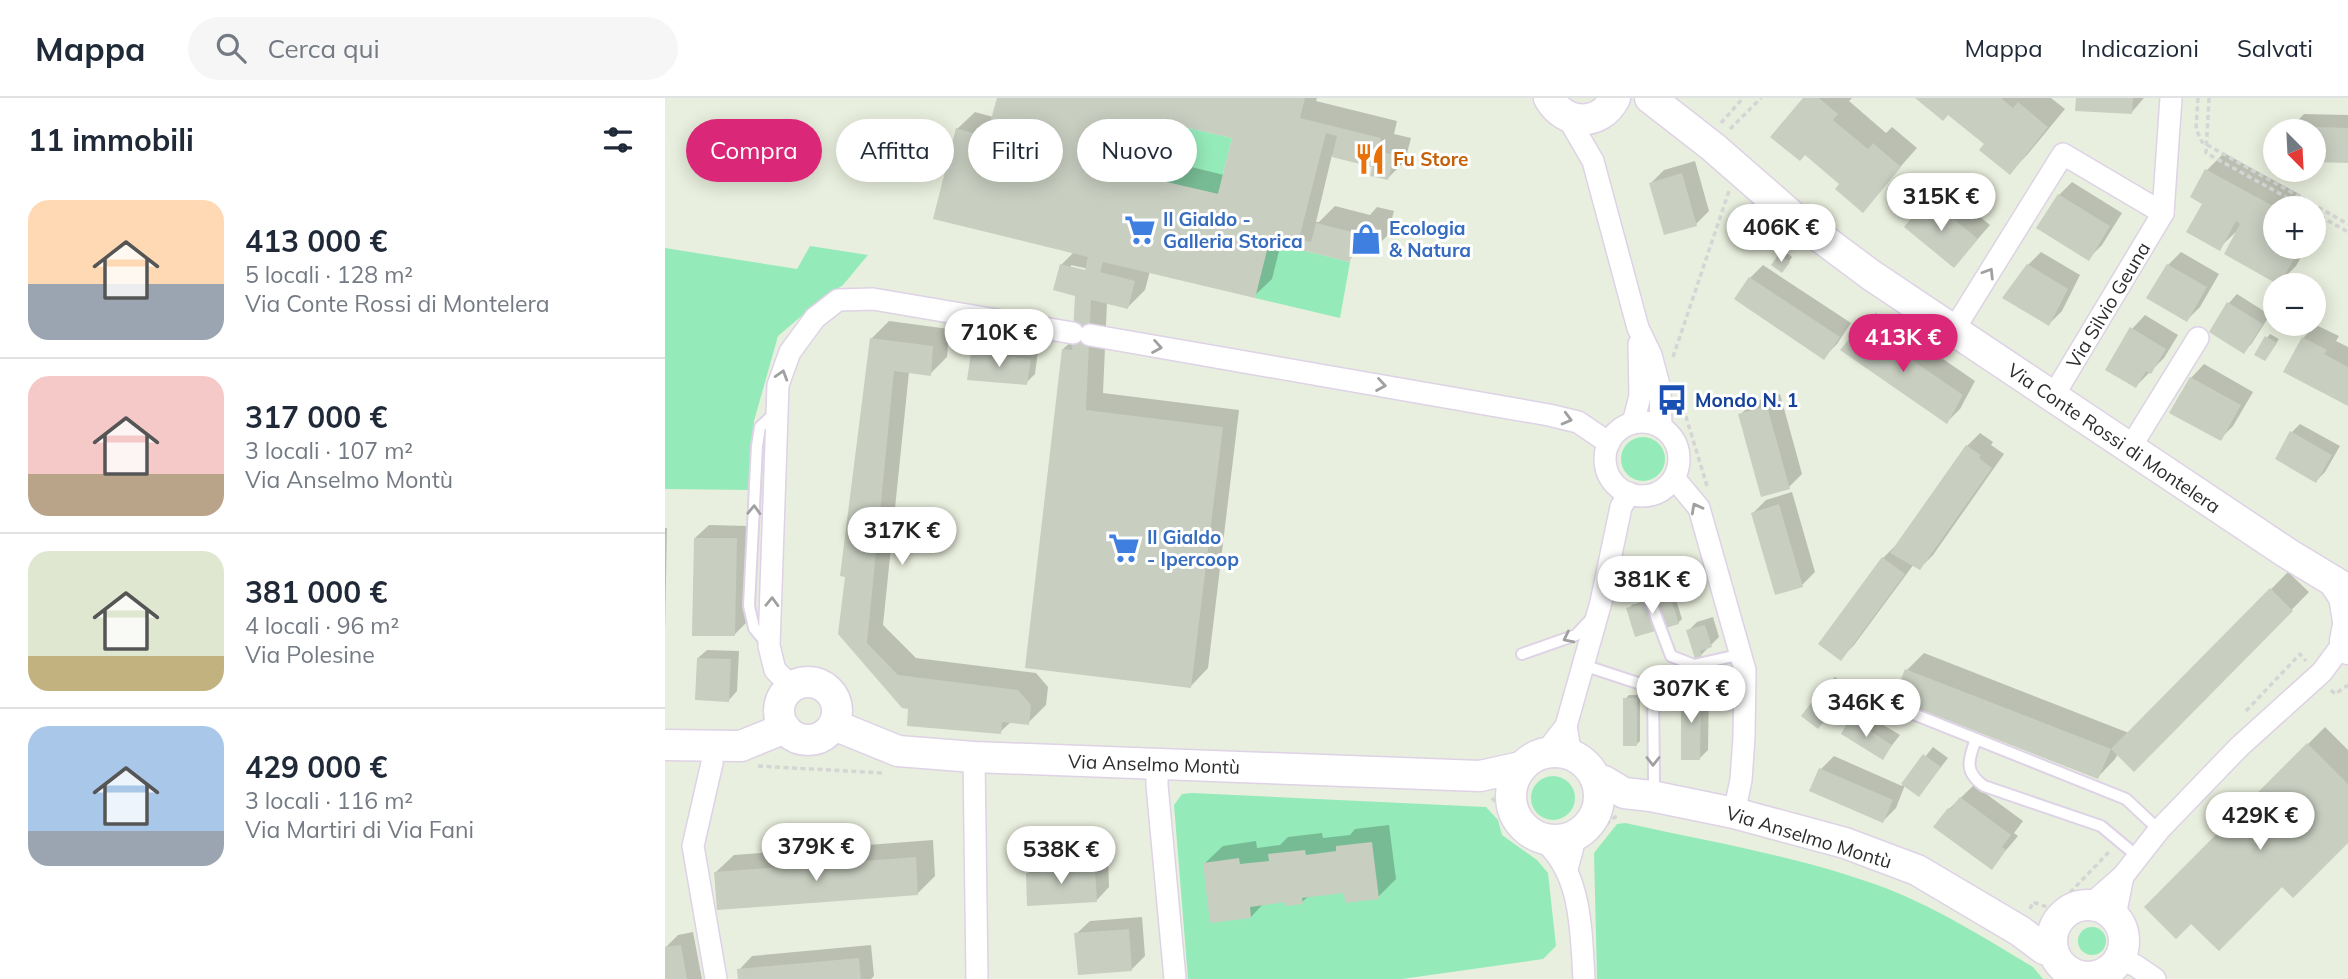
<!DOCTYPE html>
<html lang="it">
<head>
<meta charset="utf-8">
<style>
	body { margin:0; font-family:Mulish,sans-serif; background:#f6f6f7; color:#1f2937; height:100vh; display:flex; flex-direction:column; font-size:26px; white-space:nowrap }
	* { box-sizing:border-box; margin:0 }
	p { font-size:23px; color:#747a83 }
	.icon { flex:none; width:38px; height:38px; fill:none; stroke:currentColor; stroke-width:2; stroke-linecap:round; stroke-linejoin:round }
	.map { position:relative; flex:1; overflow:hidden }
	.sheet { display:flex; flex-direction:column; background:#fff; width:665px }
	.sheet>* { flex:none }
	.top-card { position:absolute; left:21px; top:21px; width:665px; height:63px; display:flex; gap:14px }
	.needle { width:46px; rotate:156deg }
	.fabs { position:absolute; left:1598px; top:21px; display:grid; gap:14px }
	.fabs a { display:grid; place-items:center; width:63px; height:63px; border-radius:50%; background:#fff; box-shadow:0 4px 18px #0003; font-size:35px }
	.price { position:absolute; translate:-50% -60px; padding:0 16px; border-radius:24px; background:#fff; color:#222; font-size:23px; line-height:46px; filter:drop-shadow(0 2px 4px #0008) }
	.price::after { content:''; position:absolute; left:50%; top:42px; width:21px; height:16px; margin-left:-10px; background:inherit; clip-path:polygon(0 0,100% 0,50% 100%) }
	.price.current { background:#db2777; color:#fff }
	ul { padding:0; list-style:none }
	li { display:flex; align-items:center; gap:21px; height:175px; padding:0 28px }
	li+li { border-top:2px solid #e0e1e3 }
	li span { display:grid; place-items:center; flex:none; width:196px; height:140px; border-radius:21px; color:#555 }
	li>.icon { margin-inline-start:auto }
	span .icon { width:84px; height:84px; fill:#fffc; stroke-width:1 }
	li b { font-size:30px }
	h2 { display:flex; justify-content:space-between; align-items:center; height:84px; padding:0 28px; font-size:30px }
	.chip { padding:0 24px; border-radius:32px; background:#fff; box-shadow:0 4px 18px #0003; font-size:24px; line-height:63px }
	.chip.current { background:#db2777; color:#fff }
	header { display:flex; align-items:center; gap:42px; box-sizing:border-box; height:98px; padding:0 35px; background:#fff; border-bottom:2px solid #e0e1e3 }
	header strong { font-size:33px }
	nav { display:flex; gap:38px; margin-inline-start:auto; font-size:24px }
	.search { width:490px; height:63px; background:#f6f6f7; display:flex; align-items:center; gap:18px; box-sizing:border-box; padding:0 24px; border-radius:38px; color:#747a83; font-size:26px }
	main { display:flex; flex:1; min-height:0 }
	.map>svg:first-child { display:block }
</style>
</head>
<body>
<header>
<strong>Mappa</strong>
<div class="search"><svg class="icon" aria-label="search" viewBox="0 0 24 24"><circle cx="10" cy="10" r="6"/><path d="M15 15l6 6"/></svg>Cerca qui</div>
<nav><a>Mappa</a><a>Indicazioni</a><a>Salvati</a></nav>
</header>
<main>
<section class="sheet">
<h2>11 immobili<svg class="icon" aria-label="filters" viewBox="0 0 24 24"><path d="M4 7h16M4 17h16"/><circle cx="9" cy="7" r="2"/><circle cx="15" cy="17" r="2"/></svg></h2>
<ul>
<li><span style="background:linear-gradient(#ffd9b3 60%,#9aa5b1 0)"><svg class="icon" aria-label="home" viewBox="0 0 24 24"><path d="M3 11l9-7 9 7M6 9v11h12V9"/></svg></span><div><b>413 000 €</b><p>5 locali · 128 m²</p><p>Via Conte Rossi di Montelera</p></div></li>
<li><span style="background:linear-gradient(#f6c9c9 70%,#b9a48a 0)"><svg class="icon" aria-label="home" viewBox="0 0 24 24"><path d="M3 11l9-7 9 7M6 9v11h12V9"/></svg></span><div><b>317 000 €</b><p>3 locali · 107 m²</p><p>Via Anselmo Montù</p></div></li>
<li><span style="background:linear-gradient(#dfe7d0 75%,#c2b280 0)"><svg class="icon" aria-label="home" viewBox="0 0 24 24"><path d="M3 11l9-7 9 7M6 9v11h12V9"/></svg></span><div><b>381 000 €</b><p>4 locali · 96 m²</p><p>Via Polesine</p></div></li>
<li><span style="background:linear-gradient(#a9c7e8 75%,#9aa5b1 0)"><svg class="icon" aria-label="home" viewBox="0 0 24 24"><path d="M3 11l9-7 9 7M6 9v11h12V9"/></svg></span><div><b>429 000 €</b><p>3 locali · 116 m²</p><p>Via Martiri di Via Fani</p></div></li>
</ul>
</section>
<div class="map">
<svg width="1683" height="881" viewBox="0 0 1683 881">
	<rect width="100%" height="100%" fill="#e9efde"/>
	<g fill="#95eaba">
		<path d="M511,27L567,40L553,96L497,83Z"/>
		<path d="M604,144L685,164L675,220L590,200Z"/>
		<path d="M145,148L203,157L178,187L153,204L113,238L89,323L85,392L0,391V150L132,171Z"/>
		<circle cx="978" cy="361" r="22"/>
		<circle cx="888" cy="700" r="22"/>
		<path d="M527,695L821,709L833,722L837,737L872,762L883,775L891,848L878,861L737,881H523L509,707L517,696Z"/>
		<path d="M960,725C1047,744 1138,759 1223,791C1274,811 1321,841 1368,869L1378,881H932L929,755L952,726Z"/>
		<circle cx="1427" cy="843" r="14"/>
	</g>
	<g fill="#0003" fill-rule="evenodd">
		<path d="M334,0H652L651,3L732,23L729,36L746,40L740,63L723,80L709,67L667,57L651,124H654L670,108L705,117L712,109L729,113L722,138L705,155L693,153L684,162L616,145L607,181L589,198L485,173L480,192L463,209L442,204L438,295L574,312L543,570L526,588L362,568L398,251L410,240L412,197L396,167L409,154L292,31L310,14L328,19ZM523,28L569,39L559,77L514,66ZM406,167L429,172L428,176L406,170Z"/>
		<path d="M1140,0H1187L1184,3L1221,35L1227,29L1252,50L1197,112L1177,85Z"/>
		<path d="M1254,0H1386L1400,11L1362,57L1345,74L1322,46L1283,15Z"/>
		<path d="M1413,0H1479L1466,15Z"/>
		<path d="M1639,16L1683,17V64L1648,63V33H1626V29Z"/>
		<path d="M1559,55L1636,97L1629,108L1634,110H1610V149H1642L1631,168L1614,185L1573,132L1554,150L1539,105L1527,98L1542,72Z"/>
		<path d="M1030,63L1044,113L1031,126L986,85L999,72Z"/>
		<path d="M1407,84L1457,115L1437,147L1424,160L1394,97Z"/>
		<path d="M1277,88L1325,127L1289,168L1264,101Z"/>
		<path d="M1648,118L1657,123L1648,137Z"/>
		<path d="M1119,153L1127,159L1120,169L1108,167Z"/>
		<path d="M1376,154L1415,177L1397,213L1384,226L1363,167Z"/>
		<path d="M1516,154L1554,176L1535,209L1522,222L1503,167Z"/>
		<path d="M1098,167L1186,225L1172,246L1159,259L1085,180Z"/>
		<path d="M1572,196L1605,217L1587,245L1579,254L1546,234L1564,205Z"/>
		<path d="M1211,215L1310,283L1295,311L1282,324L1178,252Z"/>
		<path d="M1480,217L1513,237L1499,260L1471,288L1467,231Z"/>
		<path d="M224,223L284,231L282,259L265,276L244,274L218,527L251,560L371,575L383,589L381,607L363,625L347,623L335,634L245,609L175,536L206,241Z"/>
		<path d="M1651,227L1674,238L1671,243L1683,249V306L1621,273L1638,240Z"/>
		<path d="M1605,236L1614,241L1603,257L1602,240Z"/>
		<path d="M316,247L373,253L370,276L361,285L308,255Z"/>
		<path d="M1539,266L1588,294L1568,328L1555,341L1526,280Z"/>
		<path d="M1115,296L1137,376L1124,389L1075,317L1088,304Z"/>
		<path d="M1635,326L1675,348L1660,374L1651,383L1627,334Z"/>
		<path d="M1315,335L1328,344L1326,347L1339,356L1268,457L1255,470L1249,466L1189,547L1176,560L1218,460L1231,447L1302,348Z"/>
		<path d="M1127,394L1150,474L1137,487L1088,415L1101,402Z"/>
		<path d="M44,427L84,428L83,523L69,537L30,440Z"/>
		<path d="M0,430H2L0,533Z"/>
		<path d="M1623,474L1644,494L1469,672L1453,656L1450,661L1433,679L1242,572L1259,555L1464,635Z"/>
		<path d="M1009,495L1017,521L1013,525L963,511L967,507Z"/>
		<path d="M1048,519L1054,539L1036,557L1023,533L1032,524Z"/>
		<path d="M42,552L74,553L72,593L64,602L33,560Z"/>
		<path d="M1170,579L1184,591L1153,629L1138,618Z"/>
		<path d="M1026,585H1044L1043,652L1035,660L1018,594Z"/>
		<path d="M964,597H975V643L971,647L960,601Z"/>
		<path d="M1195,613L1235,637L1217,660L1187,621Z"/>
		<path d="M1660,629L1683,652V742L1628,797L1617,787L1526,823L1481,809Z"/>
		<path d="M1268,649L1283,660L1254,697L1240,687L1231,710L1218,723L1156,671L1169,658L1237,688Z"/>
		<path d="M1309,687L1358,723L1349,735L1353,738L1326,770L1271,729L1284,711Z"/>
		<path d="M724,727L731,781L713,799L681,793L644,798L637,804L622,803L599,805L586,819L540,765L558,748L591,743L592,750L615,747L623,739L657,735L658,740L685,737L690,731Z"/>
		<path d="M268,742L270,778L253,795L51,774L69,757Z"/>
		<path d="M426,755V759L443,758L444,789L431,803L363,775L376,762H386L392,756Z"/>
		<path d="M477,819L480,858L467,871L411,836L425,823Z"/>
		<path d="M28,834L37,881H0V850L13,837Z"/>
		<path d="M206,847L209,878L206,881H75L74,872L87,858Z"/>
	</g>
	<g fill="#c8cec0" fill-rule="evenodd">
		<path d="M332,0H640L635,20L716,40L713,53L730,57L723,82L705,78L707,69L667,59L672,38L661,35L634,141L646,144L651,125L691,135L693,126L712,130L705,157L687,153L685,164L604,144L590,200L438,164L435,174L470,183L463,211L426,202L421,312L558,329L526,590L360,570L397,251L407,252L410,198L388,192L395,166L420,172L423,159L268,121L291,30L321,39ZM511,27L567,40L553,96L497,83Z"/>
		<path d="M1138,0H1154L1173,16L1168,22L1203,51L1208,45L1236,69L1198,115L1170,91L1174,86L1140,57L1135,63L1105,39Z"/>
		<path d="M1250,0H1336L1348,10L1353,4L1383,29L1345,77L1314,52L1319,46L1283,17L1278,23Z"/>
		<path d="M1411,0H1468L1467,16L1410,13Z"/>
		<path d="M1624,28L1683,30V65L1648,64V33H1624Z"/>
		<path d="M1540,71L1610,109V149H1636L1614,187L1559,156L1575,126L1571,123L1555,153L1521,134L1537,106L1525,99Z"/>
		<path d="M1017,75L1032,128L999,137L984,85Z"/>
		<path d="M1393,96L1445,128L1424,163L1371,130Z"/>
		<path d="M1263,100L1313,141L1289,170L1239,129Z"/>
		<path d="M1114,156L1125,164L1117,175L1106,167Z"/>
		<path d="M1362,166L1403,191L1384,228L1337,200Z"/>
		<path d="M1502,166L1542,189L1522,224L1481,200Z"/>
		<path d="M1084,179L1175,239L1159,262L1069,201Z"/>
		<path d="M1562,204L1598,226L1579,256L1544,234Z"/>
		<path d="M1196,227L1298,297L1282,326L1175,252Z"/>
		<path d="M1465,229L1501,251L1486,276L1481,273L1471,290L1440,272Z"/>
		<path d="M1600,238L1612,245L1600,263L1589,257Z"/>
		<path d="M1637,239L1662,252L1659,256L1683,269V308L1618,274Z"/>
		<path d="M205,240L268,248L266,278L229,273L202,545L233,577L353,592L366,607L364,627L337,624L336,636L242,628L243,611L237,610L173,536L180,479L175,478Z"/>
		<path d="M306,255L366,261L362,287L302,282Z"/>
		<path d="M1525,279L1576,307L1556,343L1504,315Z"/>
		<path d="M1102,308L1125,391L1096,399L1073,316Z"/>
		<path d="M1625,333L1667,357L1651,385L1610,361Z"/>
		<path d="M1301,347L1316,357L1314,360L1327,370L1255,472L1225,455Z"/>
		<path d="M1114,406L1138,489L1110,497L1086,415Z"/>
		<path d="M29,440H72L70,538H27Z"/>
		<path d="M1217,459L1240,476L1176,563L1153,546Z"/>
		<path d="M1605,490L1628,513L1469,674L1446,651Z"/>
		<path d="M1005,497L1014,526L970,539L961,510Z"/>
		<path d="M1040,527L1047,549L1035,553L1037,559L1030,561L1021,532Z"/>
		<path d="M32,560L66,561L64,604L30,602Z"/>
		<path d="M1240,571L1446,651L1433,681L1228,601Z"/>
		<path d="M1160,587L1177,600L1153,631L1136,618Z"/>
		<path d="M1016,593H1036L1035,662H1016Z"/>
		<rect x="958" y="600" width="14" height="48"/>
		<path d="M1185,620L1227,647L1218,662L1176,636Z"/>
		<path d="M1642,645L1683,686V745L1628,800L1617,789L1554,853L1526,826L1511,841L1479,809Z"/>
		<path d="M1258,656L1276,669L1254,699L1236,686Z"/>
		<path d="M1154,670L1228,702L1218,725L1144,693Z"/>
		<path d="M1295,699L1346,737L1337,749L1341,752L1327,772L1268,729L1283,710L1285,712Z"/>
		<path d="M707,744L714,801L680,805L679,795L637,800L638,806L621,808V804L585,809L586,820L545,825L538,765L574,760L575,766L604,763L603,756L640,752L641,757L671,753V748Z"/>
		<path d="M251,759L253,797L52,812L49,774Z"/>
		<path d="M413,767V771L430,770L432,804L362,808L361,775L377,774V769Z"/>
		<path d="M464,831L467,873L413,877L409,835Z"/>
		<path d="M16,847L22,881H0V849Z"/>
		<path d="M194,860L196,881H73L72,871Z"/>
	</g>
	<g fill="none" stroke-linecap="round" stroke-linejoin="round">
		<defs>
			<g id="lane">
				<path d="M943,462L974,473L1006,558L1029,567L1077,556"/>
				<path d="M102,546L89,530L84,508L92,348L95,329L110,315"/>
				<path d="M857,556L911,537L925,522"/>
				<path d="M918,567L988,590"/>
				<path d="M1221,605L1461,701L1494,732"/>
				<path d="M1311,641C1303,662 1299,674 1319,688L1436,728L1472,758"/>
				<path d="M986,697L989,683L988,590L1080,593"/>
			</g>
			<g id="street">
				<path d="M903,20L928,63L973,230L986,257L995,291L996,329"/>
				<path d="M1288,233L1398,56L1498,115"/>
				<path d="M425,237L884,317L913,324L944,345"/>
				<path d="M1387,300L1498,115L1506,0"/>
				<circle cx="977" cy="361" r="37"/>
				<path d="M968,325L975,298L974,246"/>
				<path d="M1465,350L1533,240"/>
				<path d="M1009,380L1034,410L1080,572L1079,639L1076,682L1069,715"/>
				<path d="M127,589L110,572L104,548L113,287L125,254L150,220L173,202L208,201L408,235"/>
				<path d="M901,628L906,657"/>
				<path d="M48,649L47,665L28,748L51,881"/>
				<path d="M880,655L901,628L936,504L956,409L964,395"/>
				<path d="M309,659L312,881"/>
				<path d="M492,666V687L510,881"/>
				<path d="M875,740C917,771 916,833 919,881"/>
				<path d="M902,771L911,737"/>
				<path d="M1425,807L1458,778L1494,732L1574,649L1657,574L1680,543"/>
				<path d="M1450,818L1458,778"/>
				<path d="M1455,860L1471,868L1490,881"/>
			</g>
			<g id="secondary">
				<path d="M884,0C900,28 935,29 950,0"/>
				<path d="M985,0L1048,49L1127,118L1206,177L1622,455L1683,492"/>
				<path d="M1669,484L1679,499L1683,523"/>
				<path d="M1683,527L1680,543L1683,551"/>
				<circle cx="143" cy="613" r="29"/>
				<path d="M169,627L233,653L309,659L815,678L856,669"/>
				<path d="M0,647L76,648L120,630"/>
				<circle cx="890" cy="698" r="44"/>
				<path d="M931,681L939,683L959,695L986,698L1069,715L1180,745L1252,772L1355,833L1379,851L1388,853"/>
				<circle cx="1423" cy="843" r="36"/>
			</g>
		</defs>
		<use href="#lane" stroke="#ded2e6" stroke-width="14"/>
		<use href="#street" stroke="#ded2e6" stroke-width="24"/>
		<use href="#secondary" stroke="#ded2e6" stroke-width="33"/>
		<g stroke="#d5d5d5" stroke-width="3.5" stroke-dasharray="5 3.5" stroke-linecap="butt">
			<path d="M1533,0L1531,31L1537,44L1683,126"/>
			<path d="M1544,0L1541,55L1641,110"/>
			<path d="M1056,25L1078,0"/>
			<path d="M1065,31L1096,0"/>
			<path d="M1648,114L1683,134"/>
			<path d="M1008,259L1064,93"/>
			<path d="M1016,302L1042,388"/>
			<path d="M1666,592L1670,596L1683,587"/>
			<path d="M1581,613L1635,556L1641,563"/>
			<path d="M93,668L218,675"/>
			<path d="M827,700C840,713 841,731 855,742"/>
			<path d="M931,740L945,722L952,718"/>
			<path d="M1365,811L1368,804L1382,809L1393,807L1444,754"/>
		</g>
		<use href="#lane" stroke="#fff" stroke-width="10"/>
		<use href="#street" stroke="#fff" stroke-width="21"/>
		<use href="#secondary" stroke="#fff" stroke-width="30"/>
	</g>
	<defs><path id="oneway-chevron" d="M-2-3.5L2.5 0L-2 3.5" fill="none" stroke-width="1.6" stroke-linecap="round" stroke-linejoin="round" transform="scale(1.75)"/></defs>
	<g stroke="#a0a0a0">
		<use href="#oneway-chevron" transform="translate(1324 175) rotate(-58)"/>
		<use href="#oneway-chevron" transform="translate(492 249) rotate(10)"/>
		<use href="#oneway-chevron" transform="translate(117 277) rotate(-73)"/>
		<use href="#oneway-chevron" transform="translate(716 287) rotate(9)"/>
		<use href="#oneway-chevron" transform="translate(902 321) rotate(15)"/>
		<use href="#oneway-chevron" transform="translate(1031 410) rotate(-118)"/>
		<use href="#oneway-chevron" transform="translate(89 412) rotate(-88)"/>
		<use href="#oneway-chevron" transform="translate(107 504) rotate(-88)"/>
		<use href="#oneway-chevron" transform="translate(903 540) rotate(154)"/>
		<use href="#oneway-chevron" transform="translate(988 663) rotate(90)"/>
	</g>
	<defs>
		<symbol id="restaurant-bare" viewBox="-9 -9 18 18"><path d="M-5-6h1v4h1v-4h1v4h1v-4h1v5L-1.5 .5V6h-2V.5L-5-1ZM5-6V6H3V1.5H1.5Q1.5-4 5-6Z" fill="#e8710a" stroke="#fff" stroke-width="2.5" paint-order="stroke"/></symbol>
		<symbol id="supermarket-bare" viewBox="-9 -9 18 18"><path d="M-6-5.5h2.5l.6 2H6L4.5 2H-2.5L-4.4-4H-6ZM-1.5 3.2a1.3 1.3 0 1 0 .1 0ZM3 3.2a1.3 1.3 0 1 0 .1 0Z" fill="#3f7fe0" stroke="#fff" stroke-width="2.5" paint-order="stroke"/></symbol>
		<symbol id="shop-bare" viewBox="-9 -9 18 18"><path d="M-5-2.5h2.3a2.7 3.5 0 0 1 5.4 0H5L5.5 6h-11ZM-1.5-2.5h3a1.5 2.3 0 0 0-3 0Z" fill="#3f7fe0" stroke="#fff" stroke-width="2.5" paint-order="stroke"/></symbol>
		<symbol id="bus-bare" viewBox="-9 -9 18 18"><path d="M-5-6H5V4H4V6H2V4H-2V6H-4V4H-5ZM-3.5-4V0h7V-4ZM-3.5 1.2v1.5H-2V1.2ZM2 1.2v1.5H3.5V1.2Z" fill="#1a4fb4" stroke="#fff" stroke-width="2.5" paint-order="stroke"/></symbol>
	</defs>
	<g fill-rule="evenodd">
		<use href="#restaurant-bare" x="683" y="39" width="44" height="44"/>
		<use href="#supermarket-bare" x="453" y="110" width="44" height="44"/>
		<use href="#shop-bare" x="679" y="119" width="44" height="44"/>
		<use href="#bus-bare" x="985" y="280" width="44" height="44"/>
		<use href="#supermarket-bare" x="437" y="428" width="44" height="44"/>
	</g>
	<g text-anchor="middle" stroke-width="6" stroke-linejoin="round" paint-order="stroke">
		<g font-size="19" font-weight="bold" fill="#c56008" stroke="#fff" text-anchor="start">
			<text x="728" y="68">Fu Store</text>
		</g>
		<g font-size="19" font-weight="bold" fill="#366cbe" stroke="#fff" text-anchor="start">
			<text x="498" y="128">Il Gialdo -<tspan x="498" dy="22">Galleria Storica</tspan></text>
			<text x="724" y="137">Ecologia<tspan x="724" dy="22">&amp; Natura</tspan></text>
			<text x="482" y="446">Il Gialdo<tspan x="482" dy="22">- Ipercoop</tspan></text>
		</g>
		<g font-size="19" fill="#2c2c2c" stroke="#fff">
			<text transform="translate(1443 207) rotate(-59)" y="7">Via Silvio Geuna</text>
			<text transform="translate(1449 340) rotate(34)" y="7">Via Conte Rossi di Montelera</text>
			<text transform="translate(489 666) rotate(2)" y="7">Via Anselmo Montù</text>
			<text transform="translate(1144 739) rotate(17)" y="7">Via Anselmo Montù</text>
		</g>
		<g font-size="19" font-weight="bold" fill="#164399" stroke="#fff" text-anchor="start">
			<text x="1030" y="309">Mondo N. 1</text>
		</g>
	</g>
</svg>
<div class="fabs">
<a><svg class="needle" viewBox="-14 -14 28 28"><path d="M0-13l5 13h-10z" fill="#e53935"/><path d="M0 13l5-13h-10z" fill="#747a83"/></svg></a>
<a>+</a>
<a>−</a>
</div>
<b class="price" style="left:1276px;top:135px">315K €</b>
<b class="price" style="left:1116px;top:166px">406K €</b>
<b class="price" style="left:334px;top:271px">710K €</b>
<b class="price current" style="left:1238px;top:276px">413K €</b>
<b class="price" style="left:237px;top:469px">317K €</b>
<b class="price" style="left:987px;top:518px">381K €</b>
<b class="price" style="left:1026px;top:627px">307K €</b>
<b class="price" style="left:1201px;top:641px">346K €</b>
<b class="price" style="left:1595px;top:754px">429K €</b>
<b class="price" style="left:151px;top:785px">379K €</b>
<b class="price" style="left:396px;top:788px">538K €</b>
<div class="top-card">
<a class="chip current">Compra</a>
<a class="chip">Affitta</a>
<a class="chip">Filtri</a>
<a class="chip">Nuovo</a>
</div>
</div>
</main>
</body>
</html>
